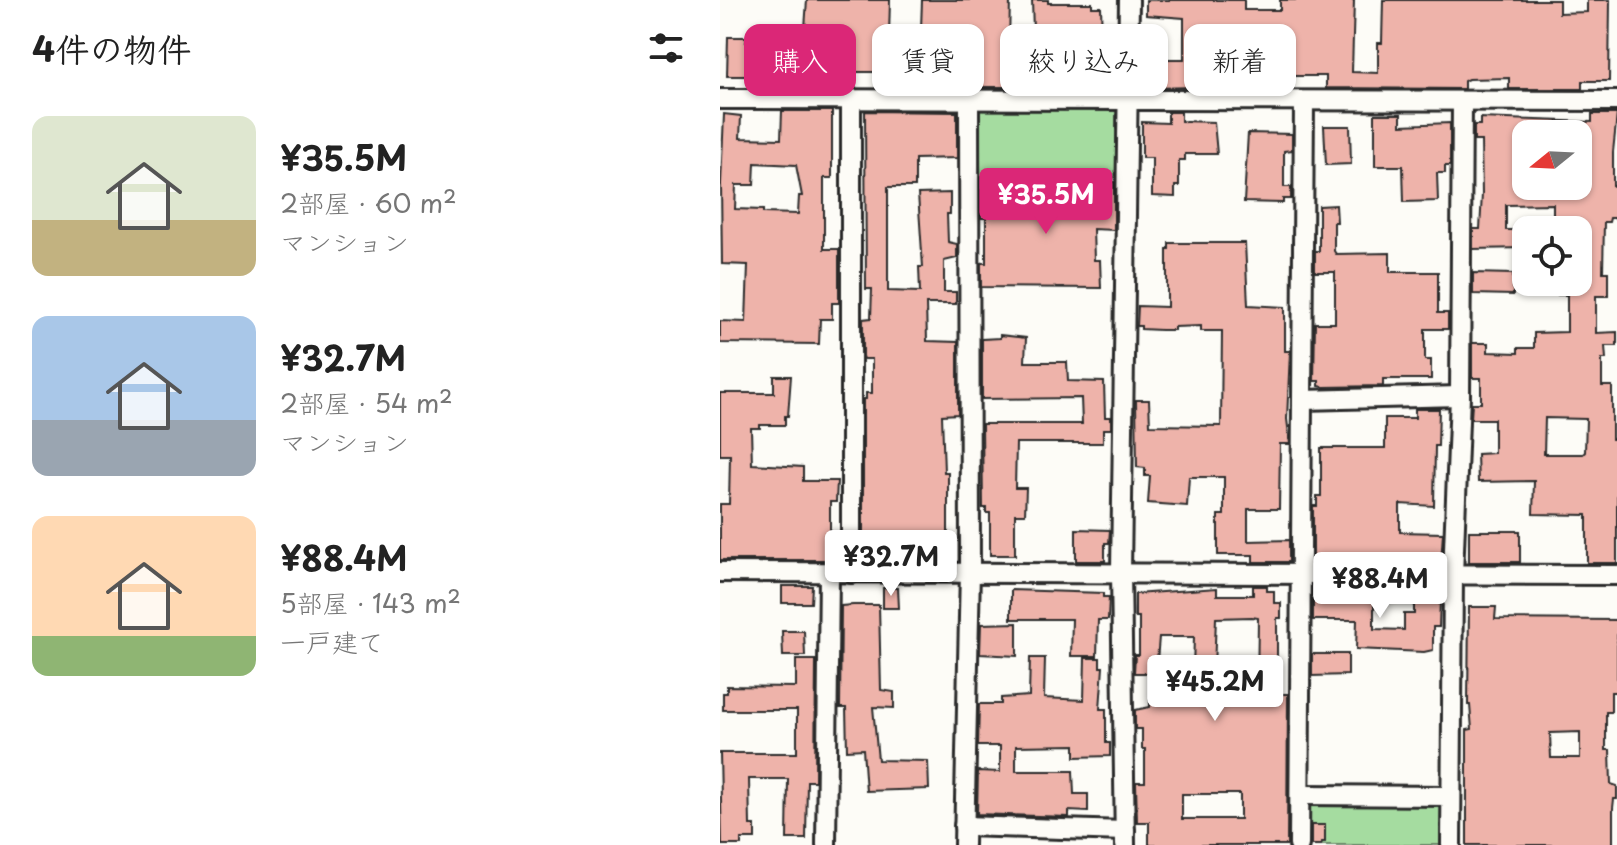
<!DOCTYPE html>
<html lang="ja">
<head>
<meta charset="utf-8">
<style>
	body { margin:0; font-family:"Playpen Sans","Klee One",sans-serif; background:#f2f2f2; color:#222; height:100vh; display:flex; flex-direction:column; font-size:30px; white-space:nowrap }
	* { box-sizing:border-box; margin:0 }
	p { font-size:26px; color:#767676 }
	.icon { flex:none; width:44px; height:44px; fill:none; stroke:currentColor; stroke-width:2; stroke-linecap:round; stroke-linejoin:round }
	.map { position:relative; flex:1; overflow:hidden }
	.sheet { display:flex; flex-direction:column; background:#fff; width:720px }
	.sheet>* { flex:none }
	.top-card { position:absolute; left:24px; top:24px; width:752px; height:72px; display:flex; gap:16px }
	.needle { width:52px; rotate:252deg }
	.fabs { position:absolute; left:792px; top:120px; display:grid; gap:16px }
	.fabs a { display:grid; place-items:center; width:80px; height:80px; border-radius:16px; background:#fff; box-shadow:0 2px 6px #0004; font-size:40px }
	.price { position:absolute; translate:-50% -68px; padding:0 18px; border-radius:8px; background:#fff; color:#222; font-size:26px; line-height:52px; filter:drop-shadow(0 2px 4px #0008) }
	.price::after { content:''; position:absolute; left:50%; top:48px; width:24px; height:18px; margin-left:-12px; background:inherit; clip-path:polygon(0 0,100% 0,50% 100%) }
	.price.selected { background:#db2777; color:#fff }
	ul { padding:0; list-style:none }
	li { display:flex; align-items:center; gap:24px; height:200px; padding:0 32px }
	li span { display:grid; place-items:center; flex:none; width:224px; height:160px; border-radius:16px; color:#555 }
	li>.icon { margin-inline-start:auto }
	span .icon { width:96px; height:96px; fill:#fffc; stroke-width:1 }
	li b { font-size:34px }
	h2 { display:flex; justify-content:space-between; align-items:center; height:96px; padding:0 32px; font-size:34px }
	.tag { padding:0 28px; border-radius:16px; background:#fff; box-shadow:0 2px 6px #0004; font-size:28px; line-height:72px }
	.tag.selected { background:#db2777; color:#fff }
	main { display:flex; flex:1; min-height:0 }
	.map>svg:first-child { display:block }
</style>
</head>
<body>
<main>
<section class="sheet">
<h2>4件の物件<svg class="icon" aria-label="filters" viewBox="0 0 24 24"><path d="M4 7h16M4 17h16"/><circle cx="9" cy="7" r="2"/><circle cx="15" cy="17" r="2"/></svg></h2>
<ul>
<li><span style="background:linear-gradient(#dfe7d0 65%,#c2b280 0)"><svg class="icon" aria-label="home" viewBox="0 0 24 24"><path d="M3 11l9-7 9 7M6 9v11h12V9"/></svg></span><div><b>¥35.5M</b><p>2部屋 · 60 m²</p><p>マンション</p></div></li>
<li><span style="background:linear-gradient(#a9c7e8 65%,#9aa5b1 0)"><svg class="icon" aria-label="home" viewBox="0 0 24 24"><path d="M3 11l9-7 9 7M6 9v11h12V9"/></svg></span><div><b>¥32.7M</b><p>2部屋 · 54 m²</p><p>マンション</p></div></li>
<li><span style="background:linear-gradient(#ffd9b3 75%,#8fb573 0)"><svg class="icon" aria-label="home" viewBox="0 0 24 24"><path d="M3 11l9-7 9 7M6 9v11h12V9"/></svg></span><div><b>¥88.4M</b><p>5部屋 · 143 m²</p><p>一戸建て</p></div></li>
</ul>
</section>
<div class="map">
<svg width="897" height="845" viewBox="0 0 897 845">
	<rect width="100%" height="100%" fill="#fdfcf7"/>
	<filter id="ink" filterUnits="userSpaceOnUse"><feTurbulence type="fractalNoise" baseFrequency=".0125" numOctaves="2"/><feDisplacementMap in="SourceGraphic" scale="16" xChannelSelector="R" yChannelSelector="G"/><feConvolveMatrix kernelMatrix="1 2 1 2 8 2 1 2 1" color-interpolation-filters="sRGB"/></filter>
	<g filter="url(#ink)">
		<g fill="#a5dca0" stroke="#688466" stroke-width="2">
			<path d="M257,110H396V177L257,178Z"/>
			<path d="M581,798L721,803L720,845H576Z"/>
		</g>
		<g fill="#eeb3aa" stroke="#2b2b2b" stroke-width="2" fill-rule="evenodd">
			<path d="M87,0H170L168,72H129V80H124V87H28V76H7L8,37H27L26,42H84Z"/>
			<path d="M202,0H290L288,87H199Z"/>
			<path d="M312,0H328V3H372V7H381L383,64L396,66V82H382V88L314,84L313,72H334L335,39L334,31H313Z"/>
			<path d="M426,0H524V10H560V0H634L632,72L658,73V43H662L663,0H839V13L867,12V0H890L889,81H862V89H789V78L748,79L744,81V89L606,88V76H555L483,78L477,79V87L433,88V59H464V18L426,15Z"/>
			<path d="M62,111H112V178H104V249H119V303H112V319H100L99,344L0,343V321L26,322L28,265L2,264L1,184L4,114L21,116L20,138L61,139ZM35,163L76,165L82,196H79L78,214L43,213V210L15,209L16,185H34Z"/>
			<path d="M145,111L237,112V158L195,159V187H168V291L200,292L199,267H203L198,194L230,193V214H227L228,242L237,244V258L224,261V292H236V304H206L207,341L238,342V414L222,415L224,472H228V544H231V561H210V547H182V552H179V561L143,560V399H146V393H152V359H144L143,356V319L151,318L152,289H146Z"/>
			<path d="M448,112H461V121L494,122L497,154H465V160H459V186H455V197L432,196V158H422V122L448,123Z"/>
			<path d="M655,114H681V125L730,123V166H725V173H717L718,201L684,202L683,166H655Z"/>
			<path d="M872,114H897L893,152V186H897V218H890L889,222H884L883,272H888V296H876V333L897,332V346H885L886,359H882V386H892V439H897V563H867V515L813,514L814,481L758,482L757,454L774,453V419H751L752,403H761V378H752V343H768V352L798,353V348H814V333L847,332V295H836V282H858L860,222H833V204L786,205V230H806V248L753,249V229H760L762,194L761,141H754V125H760V118L872,122ZM806,134H858V186H806ZM825,418L866,419L865,452L863,454H824Z"/>
			<path d="M604,126H630L631,164L606,165Z"/>
			<path d="M528,133L572,134V150L564,151V187H571V199H563V203L524,202Z"/>
			<path d="M335,180V184H349V186L380,185V181L394,182V230L373,229L374,260H380L381,288L261,287V263H266V218H261V190H274V194L315,193V181Z"/>
			<path d="M616,205L617,222H614V251L616,254L670,253V272H718V313H728V329H705V360H711V379H663V386L604,387L599,386V381H594L595,323H615V272H595V251H599V206Z"/>
			<path d="M449,243H525L528,305L565,307V351H570L567,419L570,444H560L559,509H528V541L569,540V562H533V555H498V515H504V477H469L467,506L428,503L430,476H425V468L417,467L416,400H429L430,425L501,426L502,331H481V326L454,327V330H441L421,329V326H417L418,306L447,307V249H449Z"/>
			<path d="M753,273L793,274V295L753,294Z"/>
			<path d="M280,335L306,338L305,362H347L348,381L384,382L385,417H391V429H383V443H296L295,488H306L305,514H295V555H270V513H266V508H263L262,424H362L361,398L262,399V339L280,338Z"/>
			<path d="M54,376H71L68,416H65V425H40V428H31L32,464L83,467V481H117L116,502H110V560H0V504H9L10,455H0V393H54Z"/>
			<path d="M695,409H719L718,446H715L714,506L680,504V532L723,533L721,562H593V506H597V496H601V448H665V418H695Z"/>
			<path d="M356,529L390,530L389,543H385V561H356Z"/>
			<rect x="749" y="531" width="51" height="31"/>
			<path d="M62,586H92L91,603H62Z"/>
			<path d="M533,586H547V591H554V603H561V618H557V694H568L567,845H429V822H417L416,782H425V749H422V729H415V710L430,707V700H472L474,637H439L436,673H414L415,655H419V617H415V594L497,588V595H533ZM532,617L538,618L537,693H493L496,618ZM462,794H520V819H462Z"/>
			<path d="M602,586H615V590H654V629L684,630V614H694V599H699V596H715V599H720L719,627H713V650L704,652L636,649L637,620H593V600H602Z"/>
			<path d="M163,588H178L179,608H163Z"/>
			<path d="M291,590L383,593V597H389L388,620H378L377,656H351L352,619H291Z"/>
			<path d="M133,605H159L161,690L174,692V708L153,707L158,760L208,761L209,789L146,791L143,749L127,750L126,708H120L121,606Z"/>
			<path d="M749,607H776L775,619L897,620V692H891V712H886V750H890L891,784L897,786V799H894L893,808V845H747V730L752,729L750,705H748ZM860,732V758H831L830,733Z"/>
			<path d="M297,623V656L260,654L261,624Z"/>
			<path d="M62,631H84L85,656H63Z"/>
			<path d="M592,654H628V675L592,676Z"/>
			<path d="M310,658H325L324,698L364,700L365,658H380V667H383L380,709H386V743H390V756L355,757V745L296,746V771H353L354,794H368V812L349,811V817L257,814L258,771L280,772V746H258L259,704H281V698L309,696Z"/>
			<path d="M76,660H96L95,781H87L86,839H67L68,779H29L30,825H35V839H21V845H2L0,753H77V710H3V693H7V686L76,687Z"/>
			<path d="M591,825H605V842H601V845H591Z"/>
		</g>
		<g fill="none" stroke-linecap="round" stroke-linejoin="round">
			<defs>
				<g id="minor">
					<path d="M0,99L897,101"/>
					<path d="M131,100V573"/>
					<path d="M583,400L740,396"/>
					<path d="M0,572L897,575"/>
					<path d="M580,795L731,796"/>
					<path d="M244,826L405,831"/>
					<path d="M106,845L109,574"/>
					<path d="M244,845L250,571L249,101"/>
					<path d="M405,845L401,572L409,0"/>
					<path d="M579,845L584,101"/>
					<path d="M731,845L733,575L740,396L742,101"/>
				</g>
			</defs>
			<use href="#minor" stroke="#2b2b2b" stroke-width="24"/>
			<use href="#minor" stroke="#fdfcf7" stroke-width="18"/>
		</g>
	</g>
</svg>
<div class="fabs">
<a><svg class="needle" viewBox="-14 -14 28 28"><path d="M0-13l5 13h-10z" fill="#e53935"/><path d="M0 13l5-13h-10z" fill="#767676"/></svg></a>
<a><svg class="icon" aria-label="locate" viewBox="0 0 24 24"><circle cx="12" cy="12" r="6"/><path d="M12 2v4M12 18v4M2 12h4M18 12h4"/></svg></a>
</div>
<b class="price selected" style="left:326px;top:236px">¥35.5M</b>
<b class="price" style="left:171px;top:598px">¥32.7M</b>
<b class="price" style="left:660px;top:620px">¥88.4M</b>
<b class="price" style="left:495px;top:723px">¥45.2M</b>
<div class="top-card">
<a class="tag selected">購入</a>
<a class="tag">賃貸</a>
<a class="tag">絞り込み</a>
<a class="tag">新着</a>
</div>
</div>
</main>
</body>
</html>
